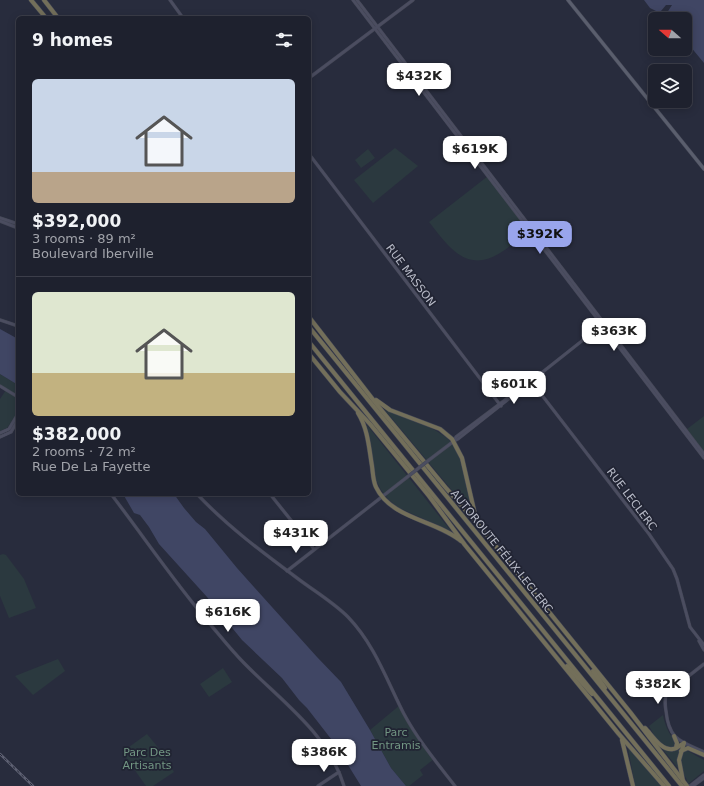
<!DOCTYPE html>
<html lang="en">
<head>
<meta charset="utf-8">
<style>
	body { margin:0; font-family:"DejaVu Sans",sans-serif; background:#262936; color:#f1f3f6; height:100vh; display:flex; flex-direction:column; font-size:15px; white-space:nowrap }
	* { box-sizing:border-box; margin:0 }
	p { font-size:13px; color:#a1a3aa }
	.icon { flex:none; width:22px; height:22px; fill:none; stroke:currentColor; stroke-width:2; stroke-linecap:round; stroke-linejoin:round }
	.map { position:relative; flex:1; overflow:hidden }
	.sheet { position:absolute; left:16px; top:16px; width:295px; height:480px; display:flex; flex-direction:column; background:#1e212e; border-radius:6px; box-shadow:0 2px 10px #0003,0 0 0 1px #3c3e4a }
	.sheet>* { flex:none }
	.needle { width:26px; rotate:290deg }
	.buttons { position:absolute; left:648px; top:12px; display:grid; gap:8px }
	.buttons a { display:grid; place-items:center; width:44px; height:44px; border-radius:6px; background:#1e212e; box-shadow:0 2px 10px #0003,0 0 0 1px #3c3e4a; font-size:20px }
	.price { position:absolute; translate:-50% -34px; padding:0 9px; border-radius:8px; background:#fff; color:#222; font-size:13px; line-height:26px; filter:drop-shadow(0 1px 2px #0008) }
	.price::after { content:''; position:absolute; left:50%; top:24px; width:12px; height:9px; margin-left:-6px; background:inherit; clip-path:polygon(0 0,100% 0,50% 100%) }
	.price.selected { background:#99a5ec; color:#111 }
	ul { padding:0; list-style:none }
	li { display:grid; align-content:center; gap:8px; height:212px; padding:0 16px }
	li+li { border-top:1px solid #3c3e4a }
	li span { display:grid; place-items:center; height:124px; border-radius:6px; color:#555 }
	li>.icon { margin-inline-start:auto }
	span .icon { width:72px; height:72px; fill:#fffc; stroke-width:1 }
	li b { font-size:17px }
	h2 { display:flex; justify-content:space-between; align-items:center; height:48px; padding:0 16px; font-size:17px }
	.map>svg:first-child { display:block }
</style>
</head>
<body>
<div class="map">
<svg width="704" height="786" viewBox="0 0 704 786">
	<rect width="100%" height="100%" fill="#282c3d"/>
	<g fill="#2b393f">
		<path d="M395,148L418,166L373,203L354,180Z"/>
		<path d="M368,149L375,158L361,168L355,160Z"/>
		<path d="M488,176L529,230C503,252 478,278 447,244C440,237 435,229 429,222Z"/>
		<path d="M0,374L18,385V397H17L18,398V412L7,428L0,431V399L6,390L0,386Z"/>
		<path d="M384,409C409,419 445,428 459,452L475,518Z"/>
		<path d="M704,416V452L687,429Z"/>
		<path d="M367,425L451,531L399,508L389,500L381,490L376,480Z"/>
		<path d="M3,554L6,555L24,579L36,608L9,618L0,596V555Z"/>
		<path d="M58,659L65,671L33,695L15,676Z"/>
		<path d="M223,668L232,682L209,697L200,684Z"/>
		<path d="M400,705L413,728L434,759L420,770L423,775L409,786H406L391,768L370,730Z"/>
		<path d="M663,715C668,741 682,748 704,760V771L688,784L686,778L660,746L649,726Z"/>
		<path d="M147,734L161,751L174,772L153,786H146L122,752Z"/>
		<path d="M628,748L641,761L661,786H635Z"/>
	</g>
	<g fill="#404664">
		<path d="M644,0H704V63L685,40V19H663L672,5H666L661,11H656L650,8Z"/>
		<path d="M0,329L18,339V385L0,374Z"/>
		<path d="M123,494H174L184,508L196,522L205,529L237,568L317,657L341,682L370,730L391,768L406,786H361L335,744L307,708L299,700L282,678L242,640L207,597L159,544L149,527L140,515L134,513Z"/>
	</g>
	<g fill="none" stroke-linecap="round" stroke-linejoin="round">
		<defs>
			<g id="secondary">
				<path d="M170,0L183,18"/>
				<path d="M353,0L704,458"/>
				<path d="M357,0L704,454"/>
				<path d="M309,78L413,0"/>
				<path d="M309,154L501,406"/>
				<path d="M0,218L18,224"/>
				<path d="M0,221L18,228"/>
				<path d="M0,320L18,326"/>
				<path d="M531,381L649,534L673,569L677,579L690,627L704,645"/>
				<path d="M0,386L18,397"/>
				<path d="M0,433L9,429L18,414"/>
				<path d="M0,437L11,432L18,420"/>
				<path d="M454,441L458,439L602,325"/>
				<path d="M429,460L454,441L456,437L529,382"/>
				<path d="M111,494C144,537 175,583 210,624C221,637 232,651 244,663C281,701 328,733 344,786"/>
				<path d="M197,494C227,526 262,552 297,578C314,591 333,602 348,617C375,645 387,681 404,714C418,740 437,763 455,786"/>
				<path d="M270,494L314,549"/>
				<path d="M287,571L406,478"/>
				<path d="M699,641L704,650"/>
				<path d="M704,664L667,693C664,699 665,705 666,711C669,740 680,741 704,752"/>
				<path d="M318,786L339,772"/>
				<path d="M690,786L704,775"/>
				<path d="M693,786L704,778"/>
			</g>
			<path id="primary" d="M568,0L704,169"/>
			<g id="highway">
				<path d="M31,0L46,18"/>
				<path d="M44,0L58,18"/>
				<path d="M309,317L378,406L446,488L477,523L630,712L687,786"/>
				<path d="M309,327L682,786"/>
				<path d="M309,342L669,786"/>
				<path d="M309,354L340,392L370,424L429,496L465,545L500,588L618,733L664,786"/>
				<path d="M376,400L390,410L440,429L452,439L462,458L477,523"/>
				<path d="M358,413C368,429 369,448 372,466C373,473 373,481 376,487C391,519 436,520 461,541"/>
				<path d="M567,666L592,694"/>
				<path d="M593,671L605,688"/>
				<path d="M645,728C652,735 661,751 673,749C677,749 680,745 684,743"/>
				<path d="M674,736L677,743L676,748"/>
				<path d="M622,740L633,786"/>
				<path d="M681,751L688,748L704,755"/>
				<path d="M683,781L679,760L684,743"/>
			</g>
		</defs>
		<use href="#secondary" stroke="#454857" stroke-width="3.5"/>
		<use href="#primary" stroke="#454857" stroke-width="4"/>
		<use href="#highway" stroke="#444755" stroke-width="5"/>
		<use href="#secondary" stroke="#4b4d60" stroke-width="2.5"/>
		<use href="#primary" stroke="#5a5e6d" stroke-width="3"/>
		<use href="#highway" stroke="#736f5a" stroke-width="4"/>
		<defs>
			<path id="rail" d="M0,754L33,786"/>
		</defs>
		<use href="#rail" stroke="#5f6274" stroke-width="2.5"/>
		<use href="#rail" stroke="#212433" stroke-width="1" stroke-dasharray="3" stroke-linecap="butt"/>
		<defs>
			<path id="secondary-bridge" d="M406,478L429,460"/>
		</defs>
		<use href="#secondary-bridge" stroke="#454857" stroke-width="3.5" stroke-linecap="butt"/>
		<use href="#secondary-bridge" stroke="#4b4d60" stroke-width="2.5"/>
	</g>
	<g text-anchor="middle" stroke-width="3.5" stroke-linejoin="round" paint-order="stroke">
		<g font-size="11" fill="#b8bbc8" stroke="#212433">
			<text transform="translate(411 275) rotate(53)" y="4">RUE MASSON</text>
			<text transform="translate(632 499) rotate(53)" y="4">RUE LECLERC</text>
			<text transform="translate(502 551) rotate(51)" y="4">AUTOROUTE FÉLIX-LECLERC</text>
		</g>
		<g font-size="11" fill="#729683" stroke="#212433">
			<text x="396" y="736">Parc<tspan x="396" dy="13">Entramis</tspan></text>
			<text x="147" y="756">Parc Des<tspan x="147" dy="13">Artisants</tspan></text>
		</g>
	</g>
</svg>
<div class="buttons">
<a><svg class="needle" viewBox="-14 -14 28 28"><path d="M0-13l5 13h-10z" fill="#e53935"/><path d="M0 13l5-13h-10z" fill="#a1a3aa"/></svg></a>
<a><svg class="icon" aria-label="layers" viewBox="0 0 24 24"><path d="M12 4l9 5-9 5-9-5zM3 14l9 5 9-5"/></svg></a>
</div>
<b class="price" style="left:419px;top:97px">$432K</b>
<b class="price" style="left:475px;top:170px">$619K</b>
<b class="price selected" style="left:540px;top:255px">$392K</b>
<b class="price" style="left:614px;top:352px">$363K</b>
<b class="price" style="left:514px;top:405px">$601K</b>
<b class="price" style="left:296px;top:554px">$431K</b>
<b class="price" style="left:228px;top:633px">$616K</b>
<b class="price" style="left:658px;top:705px">$382K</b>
<b class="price" style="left:324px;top:773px">$386K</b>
<section class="sheet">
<h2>9 homes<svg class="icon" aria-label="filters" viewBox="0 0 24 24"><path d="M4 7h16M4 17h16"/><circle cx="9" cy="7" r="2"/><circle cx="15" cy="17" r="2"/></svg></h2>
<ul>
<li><span style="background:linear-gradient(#c9d6e8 75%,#b9a48a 0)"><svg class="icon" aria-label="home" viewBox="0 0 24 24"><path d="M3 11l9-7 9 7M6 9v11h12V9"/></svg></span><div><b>$392,000</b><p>3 rooms · 89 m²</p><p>Boulevard Iberville</p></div></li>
<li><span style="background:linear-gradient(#dfe7d0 65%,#c2b280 0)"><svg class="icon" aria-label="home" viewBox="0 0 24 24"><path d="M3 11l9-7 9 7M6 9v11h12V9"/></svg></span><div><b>$382,000</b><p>2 rooms · 72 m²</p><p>Rue De La Fayette</p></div></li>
</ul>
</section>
</div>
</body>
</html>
